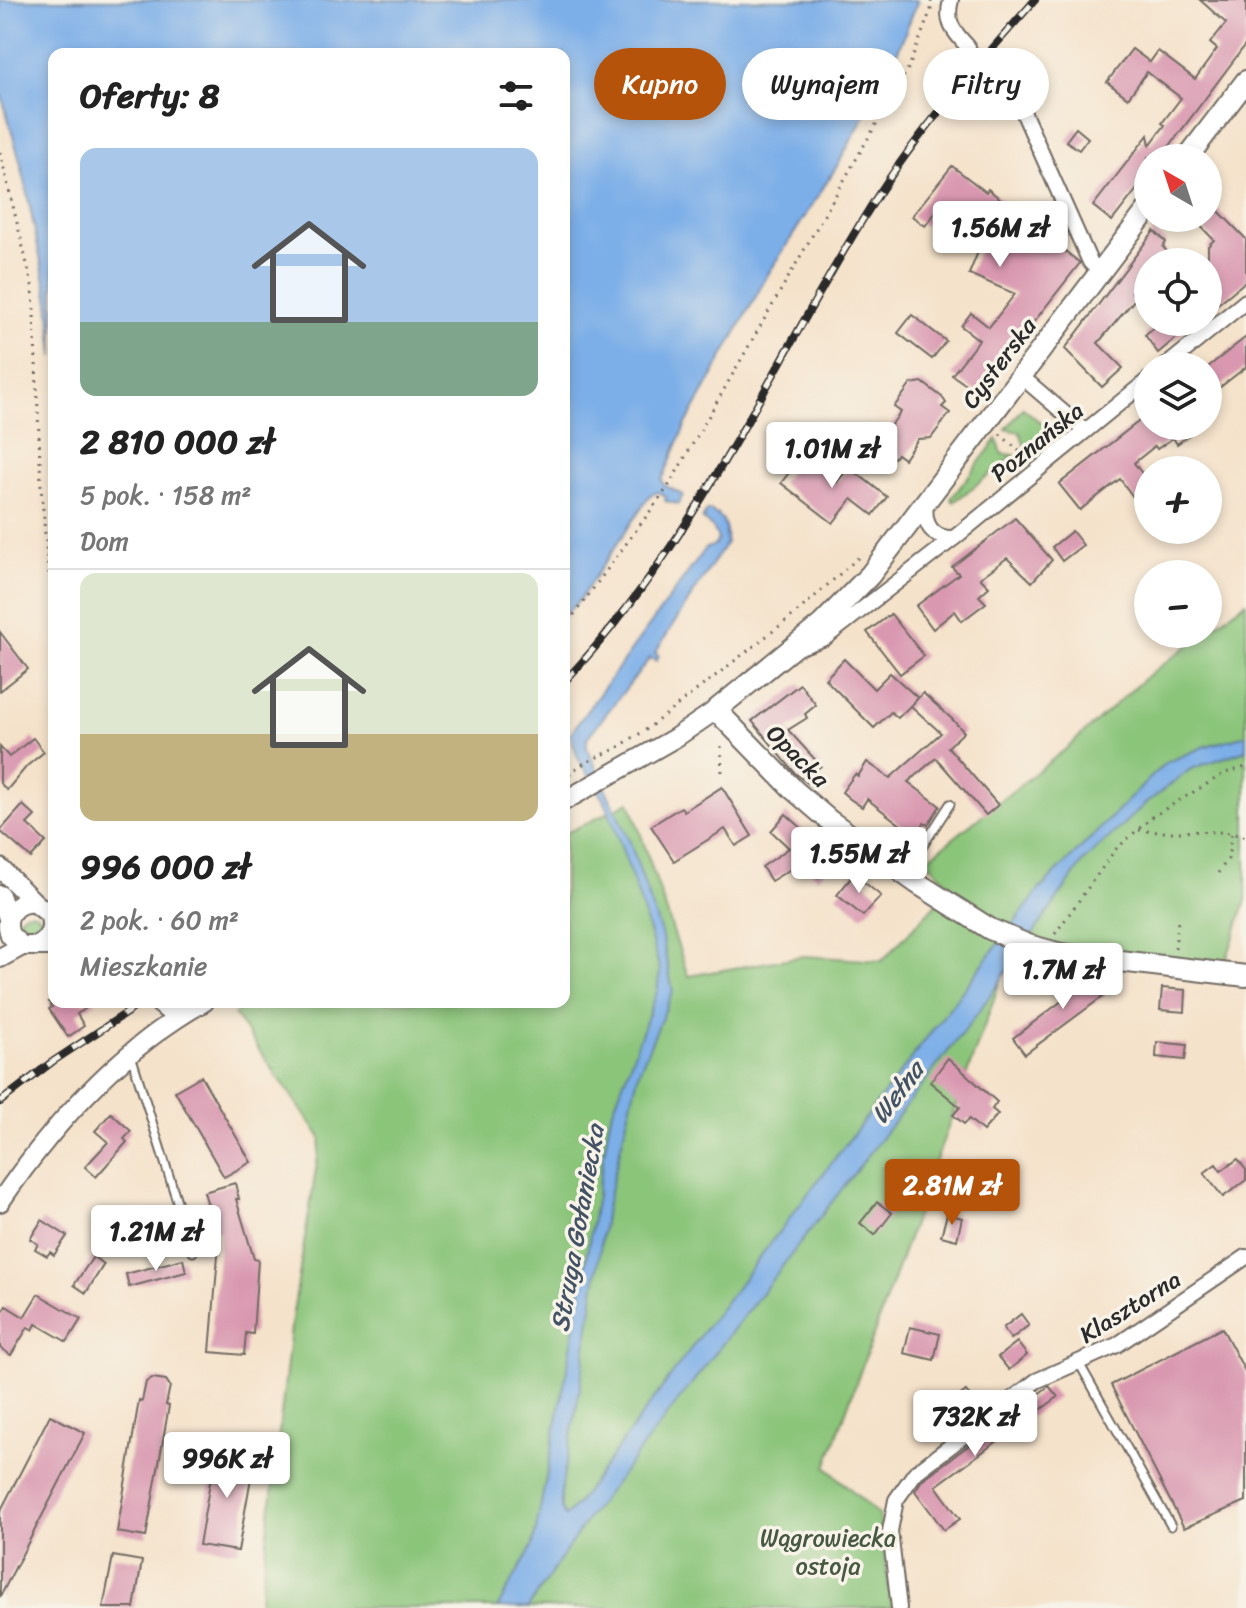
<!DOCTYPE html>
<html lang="pl">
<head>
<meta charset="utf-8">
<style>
	body { margin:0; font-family:Sriracha,sans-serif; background:#f2f2f2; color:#222; height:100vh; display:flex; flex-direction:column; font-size:30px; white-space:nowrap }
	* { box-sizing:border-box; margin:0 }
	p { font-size:26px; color:#767676 }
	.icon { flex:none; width:44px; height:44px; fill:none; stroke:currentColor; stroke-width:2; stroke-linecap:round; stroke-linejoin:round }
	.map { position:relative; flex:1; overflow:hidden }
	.details { position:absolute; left:48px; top:48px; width:522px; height:960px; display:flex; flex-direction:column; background:#fff; border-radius:16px; box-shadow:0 4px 12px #0003 }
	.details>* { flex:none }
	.top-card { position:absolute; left:594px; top:48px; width:532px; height:72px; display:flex; gap:16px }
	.needle { width:52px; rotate:321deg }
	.controls { position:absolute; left:1134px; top:144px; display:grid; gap:16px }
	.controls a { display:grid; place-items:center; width:88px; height:88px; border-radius:50%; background:#fff; box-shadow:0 4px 12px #0003; font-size:40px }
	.price { position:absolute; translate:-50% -68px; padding:0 18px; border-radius:8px; background:#fff; color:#222; font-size:26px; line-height:52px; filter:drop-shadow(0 2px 4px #0008) }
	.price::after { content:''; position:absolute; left:50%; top:48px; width:24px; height:18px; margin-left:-12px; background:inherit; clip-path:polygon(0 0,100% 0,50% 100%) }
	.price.on { background:#b45309; color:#fff }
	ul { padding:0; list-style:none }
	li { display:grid; align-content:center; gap:16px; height:424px; padding:0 32px }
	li+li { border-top:2px solid #e0e0e0 }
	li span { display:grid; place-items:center; height:248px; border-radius:16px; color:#555 }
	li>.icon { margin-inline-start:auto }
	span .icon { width:144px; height:144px; fill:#fffc; stroke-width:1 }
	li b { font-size:34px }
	h2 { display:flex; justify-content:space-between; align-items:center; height:96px; padding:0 32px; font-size:34px }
	.pill { padding:0 28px; border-radius:36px; background:#fff; box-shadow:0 4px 12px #0003; font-size:28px; line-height:72px }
	.pill.on { background:#b45309; color:#fff }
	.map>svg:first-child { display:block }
</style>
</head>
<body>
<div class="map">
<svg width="1246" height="1608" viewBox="0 0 1246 1608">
	<rect width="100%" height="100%" fill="#f7f3e8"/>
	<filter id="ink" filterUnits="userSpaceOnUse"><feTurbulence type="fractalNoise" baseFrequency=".0125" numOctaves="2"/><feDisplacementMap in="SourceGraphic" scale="16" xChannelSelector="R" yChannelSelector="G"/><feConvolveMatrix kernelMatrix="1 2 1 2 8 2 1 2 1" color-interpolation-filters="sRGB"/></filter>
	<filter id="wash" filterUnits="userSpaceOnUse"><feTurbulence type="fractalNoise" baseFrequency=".006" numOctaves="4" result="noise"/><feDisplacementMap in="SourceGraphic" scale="32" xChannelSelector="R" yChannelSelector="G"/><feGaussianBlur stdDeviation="1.8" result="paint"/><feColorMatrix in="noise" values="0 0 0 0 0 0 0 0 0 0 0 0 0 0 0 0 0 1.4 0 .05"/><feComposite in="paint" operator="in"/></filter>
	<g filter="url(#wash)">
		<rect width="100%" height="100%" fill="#f5e2ca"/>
		<g fill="#8bc57a" stroke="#5b7852" stroke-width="2">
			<path d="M1023,408L1046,427L1045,431L1025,447L1020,432L1006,429Z"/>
			<path d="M997,439L1002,454L1015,455L954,502L951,499Z"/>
			<path d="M1246,602V900L1222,973L1044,950L1018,932L826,1467L879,1515L892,1608H259L292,1319L321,1138L234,1014L255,1002H564V834L630,802L688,976L804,956L882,961L952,887L926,860L1067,748L1146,677L1204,634H1208V631Z"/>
			<circle cx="30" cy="924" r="12"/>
		</g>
		<g fill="#7caee8" stroke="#546c8a" stroke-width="2">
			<path d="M0,0H918L891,68L837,166L767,276L685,426L662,480L664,485L683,495L678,504L665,501L666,497L659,492L650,495L580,599L564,616V54H54V357L49,301L22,168L0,90Z"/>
			<path d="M707,510C722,514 728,526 726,543L655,653L659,656L656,661L650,658L587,738V748L630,842L661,933L673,992L639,1071L606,1208L580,1389L561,1490V1509L565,1516L577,1504L708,1325L1040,889L1165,763L1206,746L1246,735V750L1191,769L1145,804L1084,861L977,1014L588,1518L528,1608H497L533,1545L570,1354L610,1118L657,992L660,970L642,907L607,806L578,758L570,734L706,548L715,545L718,539L713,528L702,519Z"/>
		</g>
		<g id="blocks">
			<g fill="#d998b0">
				<path d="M1200,0H1246V44L1163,155L1166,158H1148V175L1112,221L1093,206L1148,135L1150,145L1165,125L1162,123L1181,98L1147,72L1128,98L1107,82L1132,49L1150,62L1158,51L1195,79L1217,49L1210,43L1226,23Z"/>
				<path d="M1076,128L1088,138L1079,150L1066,141Z"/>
				<path d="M952,166L986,192L988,189L1080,263L978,393L952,375L979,340L961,326L971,313L989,327L1015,294L969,274L982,242L939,208L925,226L912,216Z"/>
				<path d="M1208,200L1246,239V281L1208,312V246L1214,240L1193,218H1208Z"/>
				<path d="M1154,231L1166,242L1163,247L1176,262H1148V270L1132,292L1136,298L1098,343L1123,368L1102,387L1065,349Z"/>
				<path d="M912,315L946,341L932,359L898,333Z"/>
				<path d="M1160,322H1195L1158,353L1145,335Z"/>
				<path d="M1246,337V367L1219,388L1208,373V367Z"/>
				<path d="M922,382L942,397L946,403L942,407L950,413L931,438L918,439L904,459L897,454L894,458L883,450L886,446L879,441L901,412L894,407L911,384Z"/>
				<path d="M1143,418L1148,426H1201L1177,444L1173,438L1157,449L1155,446L1134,463L1148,481V491L1136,501L1120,479L1080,510L1059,484Z"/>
				<path d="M802,456L837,482L849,467L887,497L873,515L852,499L833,523L781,483Z"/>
				<path d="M1015,518L1052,560L1032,582L1007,558L980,578L989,587L979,596L986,603L962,621L955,611L933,629L916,606L959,574L952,567Z"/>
				<path d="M1072,531L1083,545L1062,561L1052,547Z"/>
				<path d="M891,614L924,656L900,674L867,632Z"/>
				<path d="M0,632L28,669L0,691Z"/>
				<path d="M844,659L874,689L890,673L918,698L923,693L952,719L964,732L948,747L998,805L986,815L936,758L908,782L940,806L928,825L924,823L915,836L867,799L862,807L850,799L842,792L855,774L858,776L867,762L890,778L941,733L911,706L918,698L898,718L891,712L874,728L825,679Z"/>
				<path d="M800,684L816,705L805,714L807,718L788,730L821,766L816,770L821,776L811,786L795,773L752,721Z"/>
				<path d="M33,738L44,752L27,766L7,790L0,783V747L9,757Z"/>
				<path d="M722,787L752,836L736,846L725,829L674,861L651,826L681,807L684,811Z"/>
				<path d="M23,805L35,816L27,824L46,842L31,858L0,831Z"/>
				<path d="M786,814L835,858L818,878L801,863L771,881L762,867L789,848L771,831Z"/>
				<path d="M854,874L881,896L863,916L837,895Z"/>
				<path d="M1076,972L1097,976L1109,992L1025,1054L1013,1038L1071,994Z"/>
				<path d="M1162,988L1186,990L1185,1012L1160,1010Z"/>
				<path d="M49,1002H96L77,1014L84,1026L68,1037L49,1009L52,1007Z"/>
				<path d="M1157,1042L1187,1045L1185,1060L1156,1057Z"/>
				<path d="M948,1058L997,1102L992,1109L998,1114L983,1131L969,1119L964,1124L953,1115L960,1107L930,1082Z"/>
				<path d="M201,1076L251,1162L224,1177L175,1091Z"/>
				<path d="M111,1113L131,1131L124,1139L127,1142L96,1177L85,1167L108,1142L95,1131Z"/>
				<path d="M1238,1159L1246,1170V1180L1223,1197L1204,1173L1216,1164L1221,1171Z"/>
				<path d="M235,1183L239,1199H236L254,1259L258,1260L253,1334L246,1333L244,1355L210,1352L220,1231L216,1232L204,1192Z"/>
				<path d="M877,1202L892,1213L875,1235L860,1223Z"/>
				<path d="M947,1214L962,1218L957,1240L941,1236Z"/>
				<path d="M42,1220L67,1236L54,1255L50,1252L47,1256L35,1249L38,1244L30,1239Z"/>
				<path d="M93,1257L104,1264L86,1293L74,1285Z"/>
				<path d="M183,1259L186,1272L129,1287L126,1274Z"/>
				<path d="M38,1294L81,1319L67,1342L36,1324L33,1330L28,1327L11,1355L0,1348V1316L6,1306L24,1317Z"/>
				<path d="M1021,1314L1029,1325L1011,1339L1003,1328Z"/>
				<path d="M910,1327L940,1334L934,1360L904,1353Z"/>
				<path d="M1222,1328L1246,1373V1501L1184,1528L1111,1385Z"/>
				<path d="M1017,1342L1027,1355L1009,1370L998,1357Z"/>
				<path d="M152,1378L166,1380L170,1386L166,1405L169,1406L146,1537L117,1532L139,1400L142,1401L146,1382Z"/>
				<path d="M1049,1386L1058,1397L936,1486L960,1519L944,1530L915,1491L922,1480Z"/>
				<path d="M966,1391L981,1410L951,1433L936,1414Z"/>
				<path d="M50,1415L85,1433L0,1597V1512Z"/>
				<path d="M216,1448L255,1455L238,1551L199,1545Z"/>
				<path d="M113,1556L142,1561L134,1608H103Z"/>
			</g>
		</g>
	</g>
	<g filter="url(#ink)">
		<use href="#blocks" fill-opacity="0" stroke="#726b63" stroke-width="2"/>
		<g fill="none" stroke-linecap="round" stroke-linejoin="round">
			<path stroke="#cdbdaa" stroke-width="14" stroke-dasharray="14 7" stroke-linecap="butt" d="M968,47L988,65"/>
			<defs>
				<g id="service">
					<path d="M906,872L950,804"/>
					<path d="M131,1055L193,1252"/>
					<path d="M1079,1363L1171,1526"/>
				</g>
				<g id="minor">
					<path d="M951,0C945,22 953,31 968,47"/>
					<path d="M988,65L1020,105L1090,262L1100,272"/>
					<path d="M1166,366L1246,301"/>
					<path d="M1022,377L1085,431"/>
					<path d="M926,504C923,525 933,539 954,538"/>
					<path d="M800,647L825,638L954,538L1148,380"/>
					<path d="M899,1608L890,1531L896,1500L915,1473L1036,1381L1117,1345L1246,1257"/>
				</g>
				<g id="tertiary">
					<path d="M564,801L675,738L716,710"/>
					<path d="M0,868L35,903"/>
					<path d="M0,895L8,918"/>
					<path d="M37,946C50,938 54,928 49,914L35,903C15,901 3,916 10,935L22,946H54"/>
					<path d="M0,958L22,946"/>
					<path d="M158,1002L177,1018"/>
					<path d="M0,1202C54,1123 120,1049 204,1002"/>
				</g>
				<g id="secondary">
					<path d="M1187,158L1246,81"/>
					<path d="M1148,209L870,575L822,624L716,710L794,790L830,821L917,883L990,929L1028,945L1061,954L1246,976"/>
				</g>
			</defs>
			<use href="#service" stroke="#726b63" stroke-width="11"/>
			<use href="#minor" stroke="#726b63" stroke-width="18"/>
			<use href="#tertiary" stroke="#726b63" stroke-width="22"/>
			<use href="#secondary" stroke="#726b63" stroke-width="24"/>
			<g stroke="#726b63" stroke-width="3" stroke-dasharray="2 6" stroke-linecap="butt">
				<path d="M0,152L33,289L41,486L48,569L54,591"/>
				<path d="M1141,193L1148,183"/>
				<path d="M1000,434L1027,458"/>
				<path d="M564,628L668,487L909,67L932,7L931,0"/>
				<path d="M721,746L722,774"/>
				<path d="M564,780C576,764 597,758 615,749C624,744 633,737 643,732L795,614L860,556"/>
				<path d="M1139,830C1175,836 1210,826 1246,837"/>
				<path d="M1218,873L1228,859L1232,832"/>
				<path d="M1055,934L1115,850L1152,817L1225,773L1246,767"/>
				<path d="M1175,948L1178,920"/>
			</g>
			<use href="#service" stroke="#fff" stroke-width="7"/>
			<use href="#minor" stroke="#fff" stroke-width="14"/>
			<use href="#tertiary" stroke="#fff" stroke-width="18"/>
			<use href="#secondary" stroke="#fff" stroke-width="20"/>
			<defs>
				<g id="rail">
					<path d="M564,682C695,543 765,379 863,219C911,139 973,70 1035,0"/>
					<path d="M0,1102L52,1062L143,1002"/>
				</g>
			</defs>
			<use href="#rail" stroke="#2b2b2b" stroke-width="8"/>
			<use href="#rail" stroke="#f7f3e8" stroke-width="5" stroke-dasharray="15" stroke-linecap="butt"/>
		</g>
	</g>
	<g text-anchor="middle" stroke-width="7" stroke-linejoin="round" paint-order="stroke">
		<g font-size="24" fill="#2b2b2b" stroke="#f7f3e8">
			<text transform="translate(999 363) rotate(-53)" y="8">Cysterska</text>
			<text transform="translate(1037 442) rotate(-39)" y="8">Poznańska</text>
			<text transform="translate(798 756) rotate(45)" y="8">Opacka</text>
			<text transform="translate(1130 1307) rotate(-32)" y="8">Klasztorna</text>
		</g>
		<g font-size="24" fill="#485943" stroke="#f7f3e8">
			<text x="828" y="1546">Wągrowiecka<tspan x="828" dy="28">ostoja</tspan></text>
		</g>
		<g font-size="26" font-style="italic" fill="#435264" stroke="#f7f3e8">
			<text transform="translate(897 1092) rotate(-53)" y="9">Wełna</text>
			<text transform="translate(577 1228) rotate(-80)" y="9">Struga Gołaniecka</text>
		</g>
	</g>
</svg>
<div class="controls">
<a><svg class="needle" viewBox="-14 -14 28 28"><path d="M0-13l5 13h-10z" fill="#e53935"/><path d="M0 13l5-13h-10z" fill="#767676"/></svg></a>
<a><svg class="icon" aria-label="locate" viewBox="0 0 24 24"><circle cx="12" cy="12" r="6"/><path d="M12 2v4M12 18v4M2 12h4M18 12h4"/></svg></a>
<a><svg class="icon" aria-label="layers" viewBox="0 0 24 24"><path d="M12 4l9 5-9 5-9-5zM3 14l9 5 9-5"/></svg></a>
<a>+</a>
<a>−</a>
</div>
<b class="price" style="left:1000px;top:269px">1.56M zł</b>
<b class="price" style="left:832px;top:490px">1.01M zł</b>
<b class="price" style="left:859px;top:895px">1.55M zł</b>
<b class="price" style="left:1063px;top:1011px">1.7M zł</b>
<b class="price on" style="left:952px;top:1227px">2.81M zł</b>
<b class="price" style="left:156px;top:1273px">1.21M zł</b>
<b class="price" style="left:975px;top:1458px">732K zł</b>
<b class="price" style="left:227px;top:1500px">996K zł</b>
<div class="top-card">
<a class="pill on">Kupno</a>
<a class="pill">Wynajem</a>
<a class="pill">Filtry</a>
</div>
<section class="details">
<h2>Oferty: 8<svg class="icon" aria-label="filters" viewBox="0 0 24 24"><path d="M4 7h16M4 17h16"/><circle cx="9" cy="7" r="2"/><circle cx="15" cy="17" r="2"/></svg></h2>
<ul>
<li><span style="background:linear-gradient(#a9c7e8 70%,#7fa58c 0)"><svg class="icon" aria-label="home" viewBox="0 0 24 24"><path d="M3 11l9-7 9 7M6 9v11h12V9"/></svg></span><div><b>2 810 000 zł</b><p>5 pok. · 158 m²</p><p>Dom</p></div></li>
<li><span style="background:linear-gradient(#dfe7d0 65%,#c2b280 0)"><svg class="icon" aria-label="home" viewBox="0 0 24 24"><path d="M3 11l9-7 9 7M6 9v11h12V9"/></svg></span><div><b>996 000 zł</b><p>2 pok. · 60 m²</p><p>Mieszkanie</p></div></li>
</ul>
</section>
</div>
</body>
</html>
